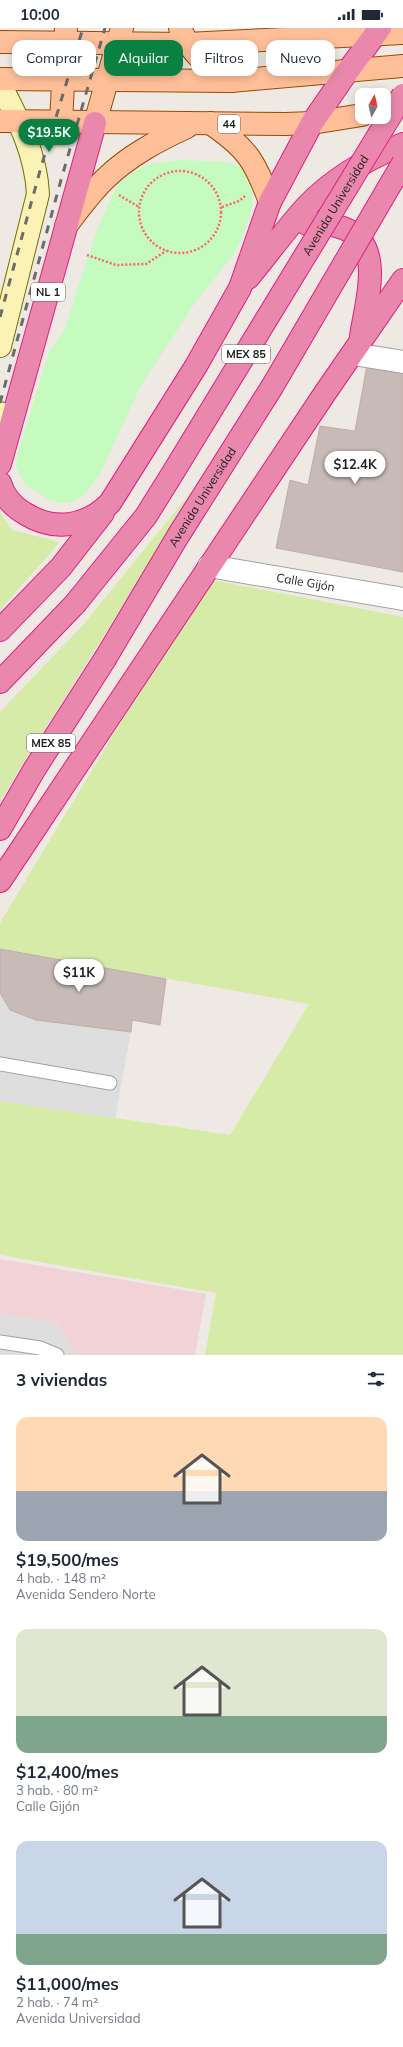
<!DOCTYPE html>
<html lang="es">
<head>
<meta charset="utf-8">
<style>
	body { margin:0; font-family:Mulish,sans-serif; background:#f2f2f3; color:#1f2937; height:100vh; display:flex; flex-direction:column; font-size:15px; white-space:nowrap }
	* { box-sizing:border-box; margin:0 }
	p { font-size:13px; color:#747a83 }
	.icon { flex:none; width:22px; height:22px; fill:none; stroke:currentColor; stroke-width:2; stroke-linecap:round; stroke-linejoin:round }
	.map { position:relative; height:1327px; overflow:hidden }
	.sheet { display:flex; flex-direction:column; background:#fff; flex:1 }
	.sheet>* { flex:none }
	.guide { position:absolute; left:12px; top:12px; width:379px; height:36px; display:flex; gap:8px }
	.needle { width:26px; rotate:8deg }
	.controls { position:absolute; left:355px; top:60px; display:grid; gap:8px }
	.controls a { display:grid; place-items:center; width:36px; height:36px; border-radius:8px; background:#fff; box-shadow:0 2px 10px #0003; font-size:20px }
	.price { position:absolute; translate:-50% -34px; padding:0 9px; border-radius:14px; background:#fff; color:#222; font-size:13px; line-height:26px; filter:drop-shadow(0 1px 2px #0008) }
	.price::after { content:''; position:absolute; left:50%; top:24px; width:12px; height:9px; margin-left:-6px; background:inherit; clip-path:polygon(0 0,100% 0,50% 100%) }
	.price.active { background:#0b8043; color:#fff }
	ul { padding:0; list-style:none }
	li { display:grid; align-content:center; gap:8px; height:212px; padding:0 16px }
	li span { display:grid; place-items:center; height:124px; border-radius:12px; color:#555 }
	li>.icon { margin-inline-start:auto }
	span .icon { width:72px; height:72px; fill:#fffc; stroke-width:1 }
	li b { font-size:17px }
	h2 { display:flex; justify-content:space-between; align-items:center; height:48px; padding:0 16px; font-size:17px }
	.tag { padding:0 14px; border-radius:12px; background:#fff; box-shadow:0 2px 10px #0003; font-size:14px; line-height:36px }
	.tag.active { background:#0b8043; color:#fff }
	.status { display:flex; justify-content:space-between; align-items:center; height:28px; padding:0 20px; background:#fff; direction:ltr }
	.status svg { height:11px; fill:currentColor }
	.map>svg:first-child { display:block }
</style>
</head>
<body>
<div class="status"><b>10:00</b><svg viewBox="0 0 49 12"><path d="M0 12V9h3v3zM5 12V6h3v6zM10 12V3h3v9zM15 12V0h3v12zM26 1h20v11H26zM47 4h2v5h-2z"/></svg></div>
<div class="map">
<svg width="403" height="1327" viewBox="0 0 403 1327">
	<rect width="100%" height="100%" fill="#efe9e3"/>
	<path fill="#f1d2d6" d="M0,1231L206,1266L195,1327H76L57,1295L0,1286Z"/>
	<g fill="#d5eba7">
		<path d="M204,448L0,773V684L84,596Z"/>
		<path d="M0,484L12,502L60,514L0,582Z"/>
		<path d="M207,551L403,589V1327H205L216,1265L0,1227V1073L230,1107L309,976L0,921V895Z"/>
	</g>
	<path fill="#c5fbbf" d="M181,132L224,134L242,139L252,155L253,163L252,179L246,200L236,223L197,272L141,357L99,448L83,468L71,474L61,475L49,472L25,456L16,439L18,423L49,325L64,302L99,196L114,165L119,155L138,141L150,136Z"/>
	<g fill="#dedede">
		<path d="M0,965L10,982L36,992L131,1004L115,1090L0,1073Z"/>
		<path d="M0,1286L57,1295L76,1327H0Z"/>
	</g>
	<g fill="#c7bab7" stroke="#c1ada5">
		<path d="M367,337L403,344V544L276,520L290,452L308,457L320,398L355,403Z"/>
		<path d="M0,921L166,951L160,997L132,992L131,1004L36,992L10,982L0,965Z"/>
	</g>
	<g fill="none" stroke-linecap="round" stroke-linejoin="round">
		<defs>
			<g id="lane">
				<path d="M0,1036L110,1055"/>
				<path d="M0,1314L40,1320L57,1327"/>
			</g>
			<g id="street">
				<path d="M353,326L403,334"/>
				<path id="s1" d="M209,538L403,571"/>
			</g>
			<g id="secondary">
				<path d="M0,56C18,91 36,125 38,166L0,318"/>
				<path d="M0,385L9,401"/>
			</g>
			<g id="primary">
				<path d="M180,0C191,26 207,38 231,53"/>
				<path d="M0,14L187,16L403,5"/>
				<path d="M0,51L231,53L403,38"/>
				<path d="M0,93L285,96L312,95L362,87"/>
				<path d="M61,94L66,0"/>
				<path d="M95,95L122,0"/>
				<path d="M210,95C247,120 255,133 270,174"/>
				<path d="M66,198C79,181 91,164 106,150C130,127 157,113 187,99"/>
			</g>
			<g id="highway">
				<path d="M307,196C319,193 331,196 343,200C386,216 366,274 361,308"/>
				<path d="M248,250C268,226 286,201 306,179C333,150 367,131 403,116"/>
				<path d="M0,436L95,95"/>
				<path d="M0,455C4,468 12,478 24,485C54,504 86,499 110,475L196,338L240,260L270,174L312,95L347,44L380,0"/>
				<path d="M0,602L61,539L103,485"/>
				<path d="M0,654L75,576"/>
				<path d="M0,801L34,742L105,631"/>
				<path d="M0,853L325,365L403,252"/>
			</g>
		</defs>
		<use href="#lane" stroke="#a2a2a2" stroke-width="15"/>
		<use href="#street" stroke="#a2a2a2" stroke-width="24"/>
		<use href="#secondary" stroke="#787001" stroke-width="24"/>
		<use href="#primary" stroke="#984a00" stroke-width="24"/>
		<use href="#highway" stroke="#df1e83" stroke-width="24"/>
		<g stroke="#fe6672" stroke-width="2.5" stroke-dasharray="2 2" stroke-linecap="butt">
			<circle cx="180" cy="184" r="41"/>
			<path d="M119,167L139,179"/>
			<path d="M222,179L239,173L245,168"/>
			<path d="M87,227L116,237L146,236L166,223"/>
		</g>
		<use href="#lane" stroke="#fff" stroke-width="13"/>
		<use href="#street" stroke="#fff" stroke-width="22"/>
		<use href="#secondary" stroke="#fbf2b5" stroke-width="22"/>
		<use href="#primary" stroke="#ffc099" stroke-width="22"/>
		<use href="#highway" stroke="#e988ac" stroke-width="22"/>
		<g stroke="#6c6c6c" stroke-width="3" stroke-dasharray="8 8" stroke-linecap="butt">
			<path d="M0,289L41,139L83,0"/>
			<path d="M0,375L61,152L105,0"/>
		</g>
		<defs>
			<g id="highway-bridge">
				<path id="s2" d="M75,576L146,488L174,443L403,67"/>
				<path id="s3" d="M105,631L178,508L272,359L403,135"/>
			</g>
		</defs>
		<use href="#highway-bridge" stroke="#df1e83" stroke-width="24" stroke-linecap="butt"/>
		<use href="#highway-bridge" stroke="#e988ac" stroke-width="22"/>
	</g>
	<g text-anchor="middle" stroke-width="3" stroke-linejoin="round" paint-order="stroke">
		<g fill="#fff" stroke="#626262" stroke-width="1">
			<rect x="218" y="87" width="22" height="18" rx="3"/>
			<rect x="31" y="255" width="34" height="18" rx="3"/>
			<rect x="222" y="317" width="48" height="18" rx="3"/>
			<rect x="27" y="706" width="48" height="18" rx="3"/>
		</g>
		<g font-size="11" font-weight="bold" fill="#1e1e1e">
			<text x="229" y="100">44</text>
			<text x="48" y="268">NL 1</text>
			<text x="246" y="330">MEX 85</text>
			<text x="51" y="719">MEX 85</text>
		</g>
		<g font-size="12" fill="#1e1e1e" stroke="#fff">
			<text dy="4" stroke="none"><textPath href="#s2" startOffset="477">Avenida Universidad</textPath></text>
			<text dy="4" stroke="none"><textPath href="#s3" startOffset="189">Avenida Universidad</textPath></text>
			<text dy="4" stroke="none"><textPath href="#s1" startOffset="98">Calle Gijón</textPath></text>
		</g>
	</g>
</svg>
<div class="controls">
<a><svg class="needle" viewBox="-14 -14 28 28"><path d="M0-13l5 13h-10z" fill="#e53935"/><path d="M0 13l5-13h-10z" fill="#747a83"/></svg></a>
</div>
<b class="price active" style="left:49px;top:125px">$19.5K</b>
<b class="price" style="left:355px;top:457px">$12.4K</b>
<b class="price" style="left:79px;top:965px">$11K</b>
<div class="guide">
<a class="tag">Comprar</a>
<a class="tag active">Alquilar</a>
<a class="tag">Filtros</a>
<a class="tag">Nuevo</a>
</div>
</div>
<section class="sheet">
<h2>3 viviendas<svg class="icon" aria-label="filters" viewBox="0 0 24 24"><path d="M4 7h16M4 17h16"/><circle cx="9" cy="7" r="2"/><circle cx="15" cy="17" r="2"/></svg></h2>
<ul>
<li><span style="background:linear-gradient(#ffd9b3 60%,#9aa5b1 0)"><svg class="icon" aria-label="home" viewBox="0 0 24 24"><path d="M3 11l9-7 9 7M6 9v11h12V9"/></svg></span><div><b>$19,500/mes</b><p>4 hab. · 148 m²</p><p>Avenida Sendero Norte</p></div></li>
<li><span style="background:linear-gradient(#dfe7d0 70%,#7fa58c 0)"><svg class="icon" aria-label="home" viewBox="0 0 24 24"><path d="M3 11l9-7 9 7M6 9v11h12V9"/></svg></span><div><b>$12,400/mes</b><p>3 hab. · 80 m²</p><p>Calle Gijón</p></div></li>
<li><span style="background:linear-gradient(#c9d6e8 75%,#7fa58c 0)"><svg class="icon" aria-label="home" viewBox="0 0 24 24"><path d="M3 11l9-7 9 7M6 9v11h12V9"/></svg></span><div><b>$11,000/mes</b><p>2 hab. · 74 m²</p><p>Avenida Universidad</p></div></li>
</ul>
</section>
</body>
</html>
